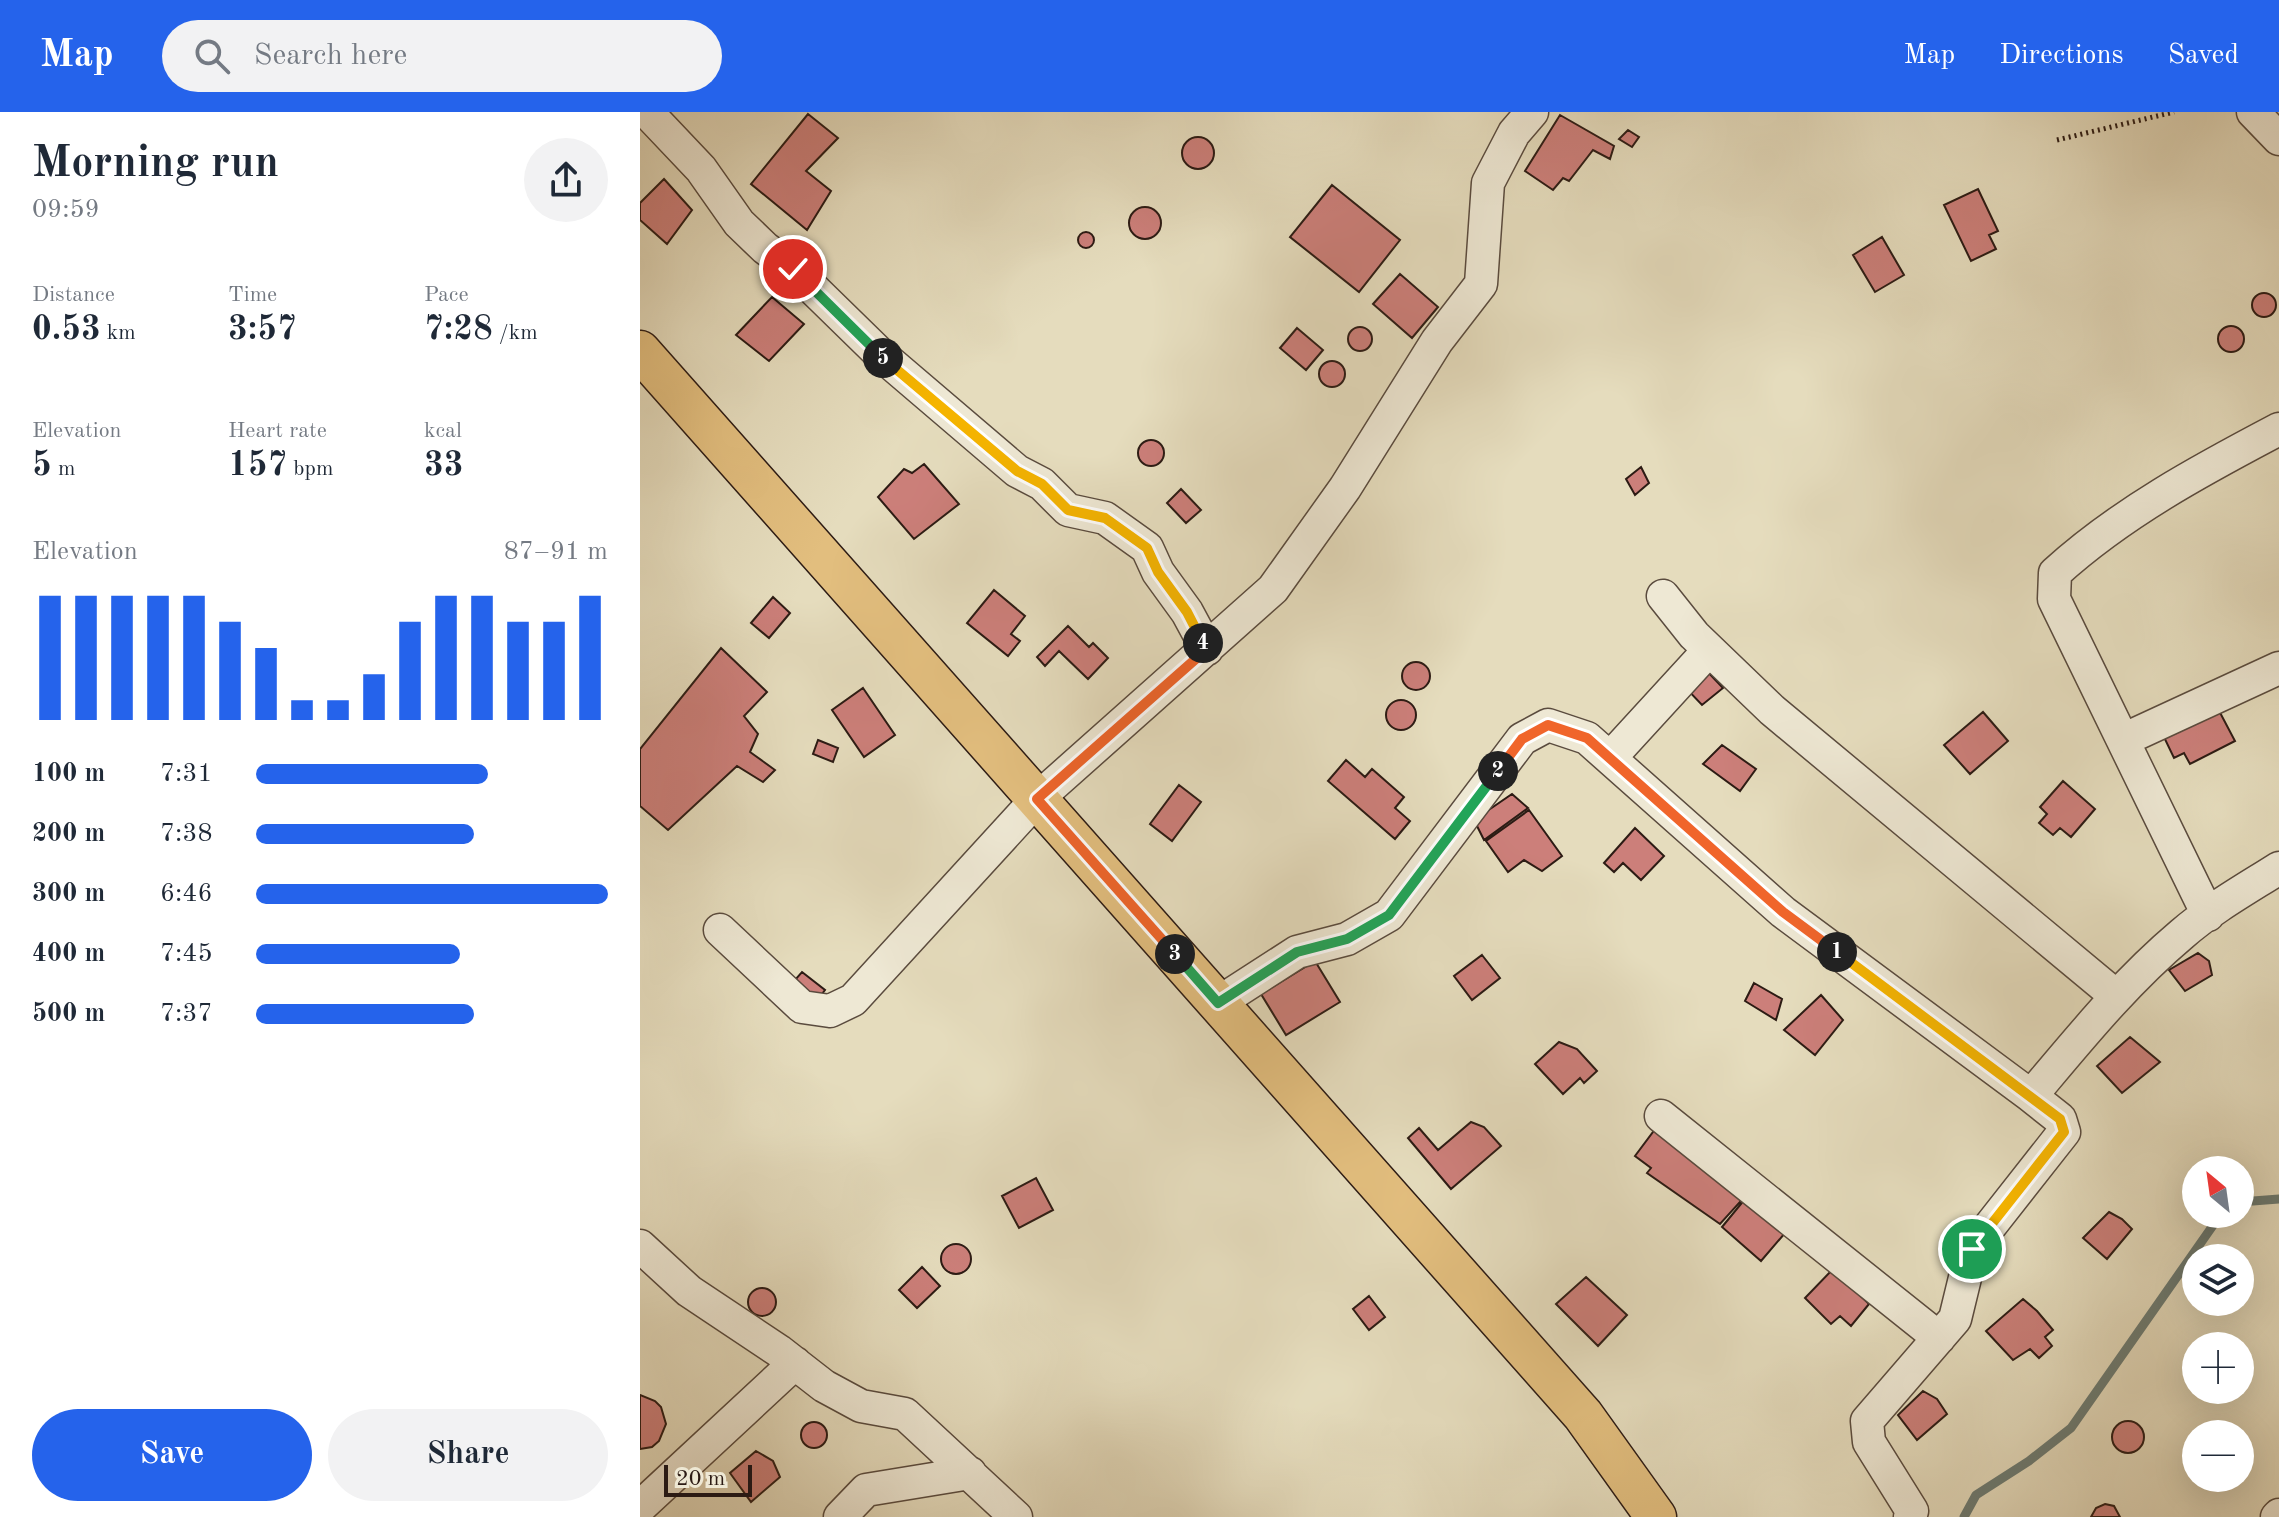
<!DOCTYPE html>
<html lang="en">
<head>
<meta charset="utf-8">
<style>
  :root { --surface:#fff; --page:#f2f2f3; --text:#1f2937; --muted:#747a83; --accent:#2563eb }
  body { margin:0; font-family:"Old Standard TT",serif; background:var(--page); color:var(--text); height:100vh; display:flex; flex-direction:column; font-size:30px; white-space:nowrap }
  * { box-sizing:border-box; margin:0 }
  p { font-size:26px; color:var(--muted) }
  .icon { flex:none; width:44px; height:44px; fill:none; stroke:currentColor; stroke-width:2; stroke-linecap:round; stroke-linejoin:round }
  .map { position:relative; flex:1; overflow:hidden }
  .side { display:flex; flex-direction:column; background:var(--surface); width:640px }
  .side>* { flex:none }
  .needle { width:52px; rotate:331deg }
  .tools { position:absolute; left:1542px; top:1044px; display:grid; gap:16px }
  .tools a { display:grid; place-items:center; width:72px; height:72px; border-radius:50%; background:var(--surface); box-shadow:0 8px 32px #0002; font-size:40px }
  .scale { position:absolute; left:24px; bottom:20px; width:88px; box-sizing:border-box; padding-left:8px; border:4px solid #2c1b14; border-top:0; font-size:22px; line-height:28px; white-space:nowrap; color:#2c1b14; -webkit-text-stroke:6px #eee8d4; paint-order:stroke }
  .pin { position:absolute; display:grid; place-items:center; width:68px; height:68px; color:#fff; margin:-34px; border:4px solid #fff; border-radius:50%; box-shadow:0 2px 8px #0007 }
  .km { position:absolute; width:40px; height:40px; margin:-20px; border-radius:50%; background:#222; color:#fff; font-size:22px; line-height:40px; text-align:center }
  .round { display:grid; place-items:center; flex:none; width:84px; height:84px; border-radius:42px; background:var(--page) }
  .overview { display:flex; align-items:center; justify-content:space-between; height:136px; padding:0 32px }
  h1 { font-size:44px; font-weight:700; line-height:60px }
  .figures { display:grid; grid-template-columns:repeat(3,1fr); gap:12px; height:136px; padding:8px 32px }
  .figures div { display:grid; align-content:center }
  .figures b { font-size:34px; font-weight:700 }
  .figures small { font-size:22px; font-weight:400 }
  .figures p { font-size:22px }
  .chart { height:224px; padding:16px 32px }
  .chart p { display:flex; justify-content:space-between }
  .chart svg { width:100%; height:144px; margin-top:8px; stroke:var(--accent); stroke-width:6 }
  .primary-button { display:flex; gap:16px; margin-top:auto; padding:16px 32px }
  .primary-button a { flex:1; height:92px; border-radius:48px; background:var(--accent); color:#fff; font-size:32px; font-weight:700; line-height:92px; text-align:center }
  .primary-button a+a { background:var(--page); color:var(--text) }
  ul { padding:0 32px; list-style:none; font-size:26px }
  li { display:grid; grid-template-columns:128px 96px 1fr; align-items:center; height:60px }
  li i { height:20px; border-radius:10px; background:var(--accent) }
  header { display:flex; align-items:center; gap:48px; box-sizing:border-box; height:112px; padding:0 40px; background:var(--accent); color:#fff }
  header strong { font-size:38px }
  nav { display:flex; gap:44px; margin-inline-start:auto; font-size:28px }
  .search { width:560px; height:72px; background:var(--page); display:flex; align-items:center; gap:20px; box-sizing:border-box; padding:0 28px; border-radius:44px; color:var(--muted); font-size:30px }
  main { display:flex; flex:1; min-height:0 }
  .map>svg:first-child { display:block }
</style>
</head>
<body>
<header>
<strong>Map</strong>
<div class="search"><svg class="icon" aria-label="search" viewBox="0 0 24 24"><circle cx="10" cy="10" r="6"/><path d="M15 15l6 6"/></svg>Search here</div>
<nav><a>Map</a><a>Directions</a><a>Saved</a></nav>
</header>
<main>
<section class="side">
<div class="overview"><div><h1>Morning run</h1><p>09:59</p></div><a class="round"><svg class="icon" aria-label="share" viewBox="0 0 24 24"><path d="M12 15V3M7 8l5-5 5 5M5 13v7h14v-7"/></svg></a></div>
<div class="figures">
<div><p>Distance</p><b>0.53<small> km</small></b></div>
<div><p>Time</p><b>3:57</b></div>
<div><p>Pace</p><b>7:28<small> /km</small></b></div>
</div>
<div class="figures">
<div><p>Elevation</p><b>5<small> m</small></b></div>
<div><p>Heart rate</p><b>157<small> bpm</small></b></div>
<div><p>kcal</p><b>33</b></div>
</div>
<div class="chart"><p><span>Elevation</span>87–91 m</p>
<svg viewBox="0 0 160 44" preserveAspectRatio="none"><path d="M5 44V6M15 44V6M25 44V6M35 44V6M45 44V6M55 44V14M65 44V22M75 44V38M85 44V38M95 44V30M105 44V14M115 44V6M125 44V6M135 44V14M145 44V14M155 44V6"/></svg>
</div>
<ul>
<li><b>100 m</b>7:31<i style="width:66%"></i></li>
<li><b>200 m</b>7:38<i style="width:62%"></i></li>
<li><b>300 m</b>6:46<i style="width:100%"></i></li>
<li><b>400 m</b>7:45<i style="width:58%"></i></li>
<li><b>500 m</b>7:37<i style="width:62%"></i></li>
</ul>
<div class="primary-button"><a>Save</a><a>Share</a></div>
</section>
<div class="map">
<svg width="1639" height="1405" viewBox="0 0 1639 1405">
  <rect width="100%" height="100%" fill="#e5dcbd"/>
  <filter id="stains"><feTurbulence type="fractalNoise" baseFrequency=".0025" numOctaves="4"/><feColorMatrix values="0 0 0 0 .2 0 0 0 0 .09 0 0 0 0 .02 0 0 0 .5 -.17"/></filter>
  <radialGradient id="worn" r=".72"><stop offset=".6" stop-color="#630" stop-opacity="0"/><stop offset="1" stop-color="#630" stop-opacity=".3"/></radialGradient>
  <g fill="none" stroke-linecap="round" stroke-linejoin="round">
    <path stroke="#6c7b73" stroke-width="9" d="M1600,1090l39,-3
      M1324,1405l12,-22 53,-34 42,-33 150,-214"/>
  </g>
  <path fill="#cc7f7a" stroke="#2c1b14" stroke-width="2" d="M168,2l30,24 -32,33 25,20 -24,39 -56,-46z
    M920,3l54,31 -4,13 -17,-9 -24,31 -6,-3 -10,12 -28,-19z
    M988,18l11,7 -7,10 -13,-8z
    M542 41a16 16 0 1 1 32 0a16 16 0 1 1-32 0Z
    M24,67l28,31 -25,34 -27,-24v-17z
    M692,73l68,55 -41,52 -69,-55z
    M1338,77l20,42 -9,4 7,14 -25,12 -27,-56z
    M489 111a16 16 0 1 1 32 0a16 16 0 1 1-32 0Z
    M438 128a8 8 0 1 1 16 0a8 8 0 1 1-16 0Z
    M1242,125l22,38 -29,17 -22,-37z
    M760,162l38,33 -26,31 -39,-34z
    M1612 193a12 12 0 1 1 24 0a12 12 0 1 1-24 0Z
    M132,185l32,27 -35,37 -33,-26z
    M1578 227a13 13 0 1 1 26 0a13 13 0 1 1-26 0Z
    M708 227a12 12 0 1 1 24 0a12 12 0 1 1-24 0Z
    M657,216l26,22 -17,20 -26,-22z
    M679 262a13 13 0 1 1 26 0a13 13 0 1 1-26 0Z
    M498 341a13 13 0 1 1 26 0a13 13 0 1 1-26 0Z
    M284,352l35,40 -45,35 -36,-42 26,-28 8,4z
    M1001,355l8,16 -14,12 -9,-16z
    M541,377l20,21 -15,13 -19,-20z
    M354,478l31,26 -14,18 9,7 -12,15 -41,-33z
    M133,485l17,16 -21,25 -18,-15z
    M428,514l21,21 4,-4 15,15 -20,21 -29,-28 -14,15 -8,-9z
    M81,536l46,44 -23,24 14,18 -8,18 25,18 -12,12 -26,-16 -69,64 -28,-24v-57z
    M762 564a14 14 0 1 1 28 0a14 14 0 1 1-28 0Z
    M1065,557l18,19 -21,17 -20,-21z
    M223,576l32,47 -31,22 -32,-47z
    M746 603a15 15 0 1 1 30 0a15 15 0 1 1-30 0Z
    M1576,593l19,36 -45,23 -6,-11 -10,5 -12,-25z
    M1343,600l25,29 -38,33 -26,-29z
    M178,628l20,8 -5,14 -20,-8z
    M1082,633l34,24 -16,22 -37,-27z
    M706,648l19,17 7,-8 32,28 -9,11 15,13 -15,18 -67,-58z
    M1423,669l32,28 -24,28 -11,-9 -7,7 -14,-12 8,-9 -7,-7z
    M539,673l22,17 -29,39 -22,-17z
    M872,682l16,14 -44,32 -10,-20z
    M889,698l33,46 -20,15 -18,-11 -16,12 -22,-31z
    M995,716l29,28 -23,24 -18,-17 -9,9 -10,-9z
    M1558,841l11,8 3,14 -27,16 -16,-21z
    M842,843l18,23 -28,22 -18,-24z
    M675,849l25,41 -54,33 -25,-41z
    M162,860l23,18 -7,9 -24,-18z
    M1114,871l28,16 -6,21 -31,-19z
    M1181,883l22,25 -28,35 -31,-25z
    M1490,925l30,25 -38,31 -25,-27z
    M919,930l18,7 20,22 -13,12 -4,-5 -17,16 -28,-30z
    M831,1010l13,5 17,19 -50,43 -43,-51 11,-10 19,22z
    M1019,1012l91,67 -30,33 -73,-51 4,-5 -16,-12z
    M396,1066l17,32 -34,18 -17,-32z
    M1105,1087l40,34 -24,28 -39,-34z
    M1469,1100l13,7 10,10 -25,30 -24,-21z
    M301 1147a15 15 0 1 1 30 0a15 15 0 1 1-30 0Z
    M282,1155l18,19 -23,22 -18,-18z
    M1193,1157l36,35 -18,22 -11,-10 -9,8 -26,-26z
    M946,1165l41,38 -29,31 -42,-42z
    M108 1190a14 14 0 1 1 28 0a14 14 0 1 1-28 0Z
    M729,1184l16,21 -16,13 -16,-21z
    M1383,1187l14,12 16,19 -8,7 7,9 -13,12 -9,-9 -17,11 -27,-29z
    M1283,1279l14,8 10,15 -30,26 -19,-25z
    M0,1283l15,6 6,6 5,17 -7,17 -7,6 -12,2z
    M1472 1325a16 16 0 1 1 32 0a16 16 0 1 1-32 0Z
    M161 1323a13 13 0 1 1 26 0a13 13 0 1 1-26 0Z
    M116,1339l17,10 7,16 -29,25 -21,-29z
    M1465,1392l9,2 6,11h-29l5,-9z"/>
  <g fill="none" stroke-linecap="round" stroke-linejoin="round">
    <defs>
      <path id="minor" d="M7,0l54,57 38,54 26,25 28,21 87,85 137,117 25,13 26,26 37,8 42,30 11,24 29,40 20,37
        M1613,0l26,27
        M1023,484l31,39 78,75 344,286
        M1483,628l156,-72
        M970,646l99,-108
        M1568,803l-154,-316 1,-26c66,-60 146,-103 224,-144
        M80,818l82,77 28,4 23,-11 184,-201 236,-210 72,-101 92,-147 44,-57 7,-101 26,-50 18,-21
        M578,891l79,-51 50,-13 42,-24 133,-176 26,-14 39,13 196,174 248,184
        M1021,1004l278,222
        M0,1134l49,45 90,60 45,35 37,20 44,8 111,103
        M0,1395l155,-144
        M200,1405l26,-27 104,-17
        M1270,1405l2,-6 -43,-69 -2,-21 88,-102 17,-70 92,-117 -4,-13 -29,-23c48,-57 94,-114 151,-162 30,-26 64,-45 97,-66
        M1637,1405l2,-2"/>
      <path id="major" d="M0,239l943,1064 73,102"/>
    </defs>
    <use href="#minor" stroke="#5a4b3e" stroke-width="35"/>
    <use href="#major" stroke="#2c1b14" stroke-width="43"/>
    <path stroke="#2c1b14" stroke-width="5" stroke-dasharray="2 4" stroke-linecap="butt" d="M1417,28l117,-28"/>
    <use href="#minor" stroke="#eee8d4" stroke-width="32"/>
    <use href="#major" stroke="#e2be7e" stroke-width="40"/>
  </g>
  <g fill="none" stroke-linecap="round" stroke-linejoin="round">
    <defs>
      <path id="split-1" d="M1197,840l223,167 4,13 -92,117"/>
      <path id="split-2" d="M858,659l24,-32 26,-14 39,13 196,174 54,40"/>
      <path id="split-3" d="M535,842l43,49 79,-51 50,-13 42,-24 109,-144"/>
      <path id="split-4" d="M535,842l-138,-155 170,-150 -4,-6"/>
      <path id="split-5" d="M243,246l134,113 25,13 26,26 37,8 42,30 11,24 29,40 16,31"/>
      <path id="split-6" d="M153,157l90,89"/>
    </defs>
    <use href="#split-1" stroke="#fff" stroke-width="16"/>
    <use href="#split-2" stroke="#fff" stroke-width="16"/>
    <use href="#split-3" stroke="#fff" stroke-width="16"/>
    <use href="#split-4" stroke="#fff" stroke-width="16"/>
    <use href="#split-5" stroke="#fff" stroke-width="16"/>
    <use href="#split-6" stroke="#fff" stroke-width="16"/>
    <use href="#split-1" stroke="#f5b400" stroke-width="10"/>
    <use href="#split-2" stroke="#f0652b" stroke-width="10"/>
    <use href="#split-3" stroke="#22a559" stroke-width="10"/>
    <use href="#split-4" stroke="#f0652b" stroke-width="10"/>
    <use href="#split-5" stroke="#f5b400" stroke-width="10"/>
    <use href="#split-6" stroke="#22a559" stroke-width="10"/>
  </g>
  <rect width="100%" height="100%" filter="url(#stains)"/>
  <rect width="100%" height="100%" fill="url(#worn)"/>
</svg>
<div class="tools">
<a><svg class="needle" viewBox="-14 -14 28 28"><path d="M0-13l5 13h-10z" fill="#e53935"/><path d="M0 13l5-13h-10z" fill="#747a83"/></svg></a>
<a><svg class="icon" aria-label="layers" viewBox="0 0 24 24"><path d="M12 4l9 5-9 5-9-5zM3 14l9 5 9-5"/></svg></a>
<a>+</a>
<a>−</a>
</div>
<div class="scale">20 m</div>
<div class="pin" style="left:1332px;top:1137px;background:#1e9e55"><svg class="icon" aria-label="arrive" viewBox="0 0 24 24"><path d="M6 21V4h12l-3 4 3 4H6"/></svg></div>
<div class="pin" style="left:153px;top:157px;background:#d93025"><svg class="icon" aria-label="check" viewBox="0 0 24 24"><path d="M5 12l5 5 9-10"/></svg></div>
<b class="km" style="left:1197px;top:840px">1</b>
<b class="km" style="left:858px;top:659px">2</b>
<b class="km" style="left:535px;top:842px">3</b>
<b class="km" style="left:563px;top:531px">4</b>
<b class="km" style="left:243px;top:246px">5</b>
</div>
</main>
</body>
</html>
